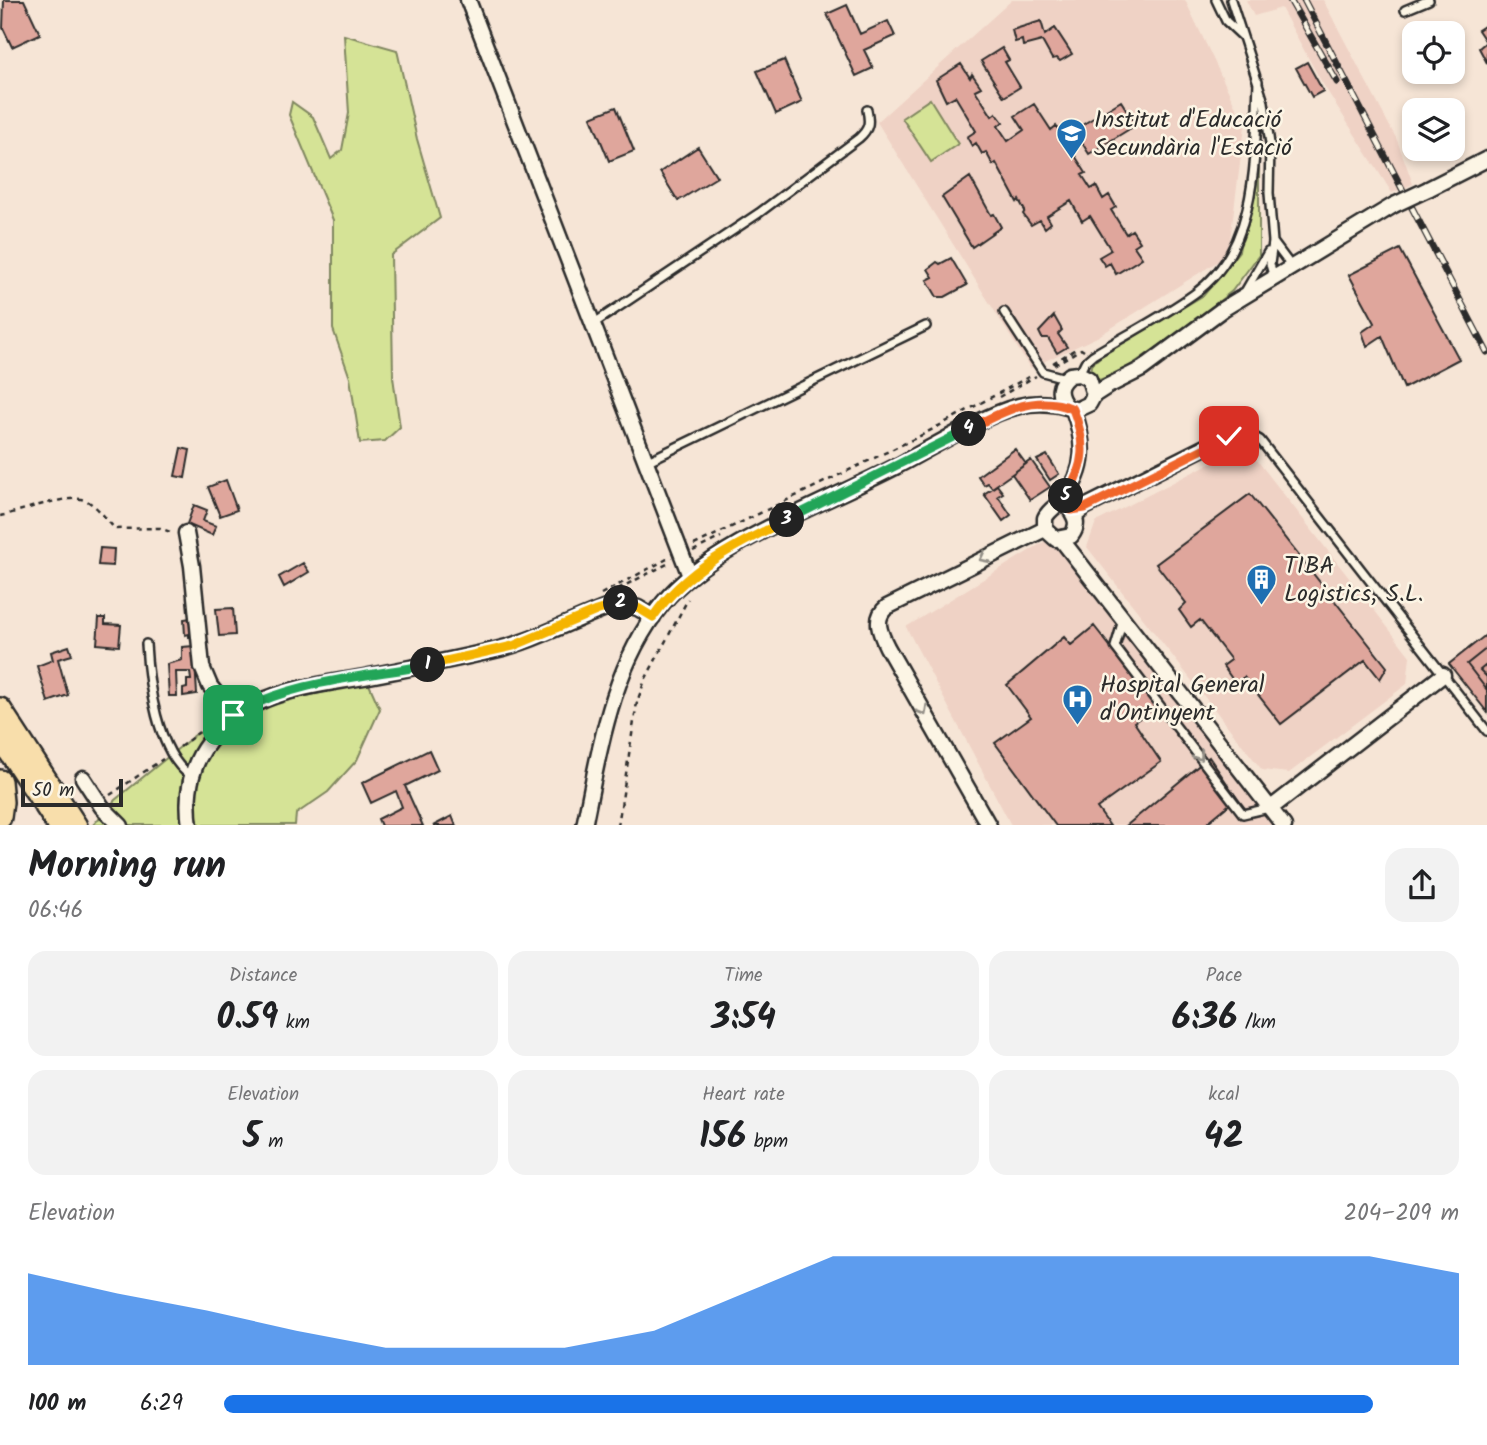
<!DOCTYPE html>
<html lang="en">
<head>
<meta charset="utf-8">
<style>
  :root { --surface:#fff; --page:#f2f2f2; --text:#202124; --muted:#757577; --accent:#1a73e8 }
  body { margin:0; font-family:Kalam,sans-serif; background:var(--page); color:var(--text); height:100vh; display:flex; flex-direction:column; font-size:26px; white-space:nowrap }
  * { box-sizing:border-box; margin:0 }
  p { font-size:23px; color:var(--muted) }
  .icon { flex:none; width:38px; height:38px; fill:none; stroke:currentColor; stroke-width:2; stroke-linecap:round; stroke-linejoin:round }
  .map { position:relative; height:825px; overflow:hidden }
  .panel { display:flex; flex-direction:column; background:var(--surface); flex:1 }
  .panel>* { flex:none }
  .controls { position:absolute; left:1402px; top:21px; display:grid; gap:14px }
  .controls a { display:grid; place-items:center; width:63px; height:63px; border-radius:14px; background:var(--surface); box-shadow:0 4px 10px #0003; font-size:35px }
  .scale { position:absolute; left:21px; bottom:18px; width:102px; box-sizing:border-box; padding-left:7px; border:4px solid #2b2b2b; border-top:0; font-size:19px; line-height:24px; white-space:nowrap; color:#2b2b2b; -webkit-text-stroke:5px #fcf5e5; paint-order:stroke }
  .pin { position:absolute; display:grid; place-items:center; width:60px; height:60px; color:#fff; margin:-30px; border-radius:14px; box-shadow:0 4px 10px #0006 }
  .km { position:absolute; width:35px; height:35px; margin:-18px; border-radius:50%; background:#222; color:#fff; font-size:19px; line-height:35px; text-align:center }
  .round { display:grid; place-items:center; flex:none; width:74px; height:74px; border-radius:21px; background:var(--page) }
  .head { display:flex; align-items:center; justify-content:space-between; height:119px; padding:0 28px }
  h1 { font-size:38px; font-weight:700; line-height:52px }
  .stats { display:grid; grid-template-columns:repeat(3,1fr); gap:10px; height:119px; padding:7px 28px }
  .stats div { display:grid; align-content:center; border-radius:18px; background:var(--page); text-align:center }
  .stats b { font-size:35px; font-weight:700 }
  .stats small { font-size:19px; font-weight:400 }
  .stats p { font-size:19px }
  .chart { height:196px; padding:14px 28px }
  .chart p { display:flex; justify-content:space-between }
  .chart svg { width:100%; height:126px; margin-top:7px; fill:var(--accent); opacity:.7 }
  ul { padding:0 28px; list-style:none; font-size:23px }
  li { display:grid; grid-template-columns:112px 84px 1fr; align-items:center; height:52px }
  li i { height:18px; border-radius:9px; background:var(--accent) }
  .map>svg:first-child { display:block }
</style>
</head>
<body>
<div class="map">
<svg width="1487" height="826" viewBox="0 0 1487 826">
  <rect width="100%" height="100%" fill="#f6e5d6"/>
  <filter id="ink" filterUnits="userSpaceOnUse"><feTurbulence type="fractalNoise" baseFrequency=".0143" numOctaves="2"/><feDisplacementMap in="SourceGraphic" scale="14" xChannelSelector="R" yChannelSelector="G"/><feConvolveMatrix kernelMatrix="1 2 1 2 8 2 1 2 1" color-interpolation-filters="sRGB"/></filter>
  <g filter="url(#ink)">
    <path fill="#efd2c5" d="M1012,0h173l60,126 -17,129 -131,82 -67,31 -153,-246z
      M1246,0h77l74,140 16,44 -21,9 -71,-112 -40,-73 -27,8z
      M1230,453l27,7 153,196 -3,28 -118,89 -27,-3 -175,-223 9,-25z
      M1050,538l222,287h-261l-105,-198z"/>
    <path fill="#d5e396" stroke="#808760" stroke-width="2" d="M344,35l53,15 20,89 23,79 -49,37 2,122 7,50 -15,14 -25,2 -10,-65 -17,-49v-109l-44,-105 3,-13 21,15 18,42 11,-9 7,-37z
      M930,99l28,45 -27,18 -29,-44z
      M1259,121v134l-27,36 -44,35 -67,46 -22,8 -9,-4 1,-11 10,-9 103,-61 35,-44 16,-77z
      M368,682l12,27 -23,51 -29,32 -32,22 -1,11h-202l22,-25 81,-66 76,-30z"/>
    <path fill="#dfa69c" stroke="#2b2b2b" stroke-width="2" d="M4,0h20l16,34 -28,13 -9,-19z
      M847,5l13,29 28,-13 7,15 -31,14 9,18 -17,8 -29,-62z
      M1041,21l4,14 10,-7 17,26 -12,7 -3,-3 -5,1 -10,-18 -19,5 -1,-6 -7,2 -3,-12z
      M1486,25l1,2v36l-8,-15 7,-6 -8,-12z
      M1002,48l7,12 -4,2 15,25 -16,10 -23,-36z
      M784,60l18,42 -26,12 -19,-43z
      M1307,62l16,29 -11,6 -16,-29z
      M961,64l9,14 2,-4 9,13 -6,3 17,26 4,-3 7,9 -5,4 10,15 16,-11 -9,-14 19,-12 17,26 5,-4 30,47 -4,2 9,14 5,-3 7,13 6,-4 7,12 -5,3 15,24 6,-4 8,12 -6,4 8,12 -26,16 -6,-11 -5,3 -6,-9 12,-7 -21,-34 -8,5 -11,-20 -24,15 4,7 -6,5 -5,-8 -9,5 -8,-11 2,-3 -6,-11 -2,2 -21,-39 -3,2 -7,-13 -4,2 -6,-11 -4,3 -5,-9 9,-6 -21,-35 -9,5 -10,-21z
      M1121,101l15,24 -47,29 -15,-24z
      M616,107l18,44 -25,10 -18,-44z
      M698,147l19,30 -39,24 -18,-29z
      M970,177l21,38 3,-1 7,13 -29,20 -30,-50z
      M1400,249l59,110 -55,29 -22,-52 -15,10 -5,-14 13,-9 -26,-48z
      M951,258l16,27 -22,12h-8l-10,-17 6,-3 -5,-8 9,-7 3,2z
      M1054,316l8,14 -4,4 9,13 -10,6 -9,-15h-6l-3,-6z
      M181,448l9,2 -5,28 -10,-2z
      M1015,449l11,15 -34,24 -4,-5 -4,2 -6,-9z
      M1047,455l12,19 -9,6 -13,-20z
      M1031,460l19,27 -20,13 -18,-26z
      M226,480l11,30 -17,6 -12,-29z
      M997,485l6,8 -5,3 13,19 -8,6 -19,-27z
      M1250,494l137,173 -7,12 -15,-19 -84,64 -37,-47 -9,6 -12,-17 8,-6 -31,-40 -9,7 -12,-17 7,-7 -30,-39z
      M194,505l13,5 -4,11 13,5 -4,9 -25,-11z
      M100,548l14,1 -1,17 -15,-1z
      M303,563l6,9 -25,15 -5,-10z
      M233,608l2,27 -16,1 -3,-27z
      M99,618h6v6l16,1 -2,21 -22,-2z
      M191,618l2,19h-4v-3l-4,1 -1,-16z
      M1094,626l63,80 -23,16 27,40 -64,46 13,18h-54l-61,-83 36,-26 -24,-32 57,-48 7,8z
      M1487,634v78l-38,-48z
      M69,646l3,9 -14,4 10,36 -20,7 -11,-36 16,-6 -2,-8z
      M194,646l3,48 -14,2v-7l4,-1v-8h4l-1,-8h-14l1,24h-8l-2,-32 15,-4v-13z
      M1487,648v21l-2,-3 -5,4 7,7v13l-20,-26z
      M429,750l9,20 -33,16 18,40h-42l-3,-7 24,-12 -6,-16 -25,12 -9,-20z
      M1209,757l28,41 -29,24 2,4h-84z
      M452,816l4,10h-23z"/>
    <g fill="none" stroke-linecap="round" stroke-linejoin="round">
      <defs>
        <path id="lane" d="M1216,0l10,21 16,15
          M1231,0l33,102 6,42 -1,49 4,49 -3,22 3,11h2
          M1405,10l24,-10
          M1273,242l18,24
          M1246,290l22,-38
          M1004,312l39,60 22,6
          M593,324l166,-111 100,-75c10,-9 11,-15 8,-28
          M1079,374l6,-12 8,-7c33,-20 69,-38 101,-61 66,-46 61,-142 64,-213
          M1246,432l14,8 227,291
          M644,463l282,-137
          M1123,620l-8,27 128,167 26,-6
          M146,644c2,37 11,110 45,132"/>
        <path id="street" d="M468,0l222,576
          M1428,189l59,-30
          M1066,406c-9,-12 -9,-22 4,-31l9,-1 10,5 5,16
          M1064,498c6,15 19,22 7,38l-15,3 -11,-10v-11c4,-9 13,-12 19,-20 23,-29 21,-56 9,-89
          M1075,516l10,-9 136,-68 24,-7
          M186,533l6,33 10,101 8,19 23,29
          M1061,539l223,287
          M83,778l19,29 19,19
          M1271,808l172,-133
          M190,826c-4,-28 -1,-54 14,-77 39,-59 102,-61 165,-73 42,-8 84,-16 126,-26 43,-10 82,-33 125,-47l18,5 15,9
          M584,826c16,-78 28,-160 79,-223 46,-58 165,-101 232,-136 35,-18 88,-52 124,-61 20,-5 38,-3 57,4l13,-6 5,-9 14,-9 34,-17 81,-60 171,-104
          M989,826l-102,-179c-7,-14 -14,-29 0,-40l158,-78"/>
        <path id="primary" d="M0,709l76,117
          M0,737l59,89
          M0,781l2,21 -2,15"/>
      </defs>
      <use href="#lane" stroke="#2b2b2b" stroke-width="12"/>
      <use href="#street" stroke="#2b2b2b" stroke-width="19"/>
      <use href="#primary" stroke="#2b2b2b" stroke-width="26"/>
      <path stroke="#2b2b2b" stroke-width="2.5" stroke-dasharray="5 5" stroke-linecap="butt" d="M1053,363l24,-15
        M1054,365l27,-16 3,2
        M999,397l37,-21
        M0,516c19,-4 71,-24 87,-15 11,6 20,19 28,28l45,-1 13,5
        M694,545l228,-110 110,-60
        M693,551l28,-14
        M618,589l53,-27
        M601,594l68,-36
        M180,747l19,-15
        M110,795l53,-36
        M618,826l19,-124 8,-22 43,-81"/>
      <use href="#lane" stroke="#fcf5e5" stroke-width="7"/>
      <use href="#street" stroke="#fcf5e5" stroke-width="14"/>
      <use href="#primary" stroke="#f8deab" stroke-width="21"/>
      <defs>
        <path id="rail" d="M1290,0l47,82
          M1304,0l183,352"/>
      </defs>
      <use href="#rail" stroke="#2b2b2b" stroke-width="7"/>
      <use href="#rail" stroke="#fcf5e5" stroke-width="4.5" stroke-dasharray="13" stroke-linecap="butt"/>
      <defs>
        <path id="street-bridge" d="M1394,205l34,-16"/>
      </defs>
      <use href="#street-bridge" stroke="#2b2b2b" stroke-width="19" stroke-linecap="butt"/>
      <use href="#street-bridge" stroke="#fcf5e5" stroke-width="14"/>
    </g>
    <defs><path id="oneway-chevron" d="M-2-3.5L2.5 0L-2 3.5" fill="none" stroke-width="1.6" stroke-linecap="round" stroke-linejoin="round" transform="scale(1.75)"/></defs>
    <g stroke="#949088">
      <use href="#oneway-chevron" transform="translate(984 558) rotate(153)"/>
      <use href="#oneway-chevron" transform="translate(923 711) rotate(61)"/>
      <use href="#oneway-chevron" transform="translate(1199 756) rotate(53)"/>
    </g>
  </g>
  <g fill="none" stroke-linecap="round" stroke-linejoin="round" filter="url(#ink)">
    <defs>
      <path id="split-1" d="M233,715c57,-34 131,-38 195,-50"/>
      <path id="split-2" d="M428,665l85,-19 83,-35 25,-8"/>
      <path id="split-3" d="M621,603l17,5 15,9c32,-47 84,-73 134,-97"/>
      <path id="split-4" d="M787,520l182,-91"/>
      <path id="split-5" d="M969,429c32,-17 67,-36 104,-20 13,34 13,55 -7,87"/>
      <path id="split-6" d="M1066,496l-2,2 7,12 14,-2 144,-72"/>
    </defs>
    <use href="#split-1" stroke="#fff" stroke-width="14"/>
    <use href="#split-2" stroke="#fff" stroke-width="14"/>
    <use href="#split-3" stroke="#fff" stroke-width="14"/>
    <use href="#split-4" stroke="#fff" stroke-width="14"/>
    <use href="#split-5" stroke="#fff" stroke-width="14"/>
    <use href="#split-6" stroke="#fff" stroke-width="14"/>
    <use href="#split-1" stroke="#22a559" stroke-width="9"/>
    <use href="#split-2" stroke="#f5b400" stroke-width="9"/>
    <use href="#split-3" stroke="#f5b400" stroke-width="9"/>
    <use href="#split-4" stroke="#22a559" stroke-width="9"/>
    <use href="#split-5" stroke="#f0652b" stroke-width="9"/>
    <use href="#split-6" stroke="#f0652b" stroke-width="9"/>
  </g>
  <defs>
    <symbol id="school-pin" viewBox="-11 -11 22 30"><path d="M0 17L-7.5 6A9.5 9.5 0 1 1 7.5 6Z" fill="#1f6fb2" stroke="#fcf5e5"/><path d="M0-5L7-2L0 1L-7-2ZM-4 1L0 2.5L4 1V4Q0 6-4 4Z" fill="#fff"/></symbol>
    <symbol id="building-pin" viewBox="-11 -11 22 30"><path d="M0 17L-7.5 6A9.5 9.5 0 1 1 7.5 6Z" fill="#1f6fb2" stroke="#fcf5e5"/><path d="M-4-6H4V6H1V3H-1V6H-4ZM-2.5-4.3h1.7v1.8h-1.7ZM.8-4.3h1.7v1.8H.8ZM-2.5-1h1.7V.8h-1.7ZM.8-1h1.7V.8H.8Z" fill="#fff"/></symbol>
    <symbol id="hospital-pin" viewBox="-11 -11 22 30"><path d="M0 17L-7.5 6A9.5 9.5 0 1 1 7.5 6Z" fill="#1f6fb2" stroke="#fcf5e5"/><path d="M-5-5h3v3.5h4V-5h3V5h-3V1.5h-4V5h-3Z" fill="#fff"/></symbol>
  </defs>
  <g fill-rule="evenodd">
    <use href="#school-pin" x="1054" y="116" width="35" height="47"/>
    <use href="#building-pin" x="1244" y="562" width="35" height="47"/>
    <use href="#hospital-pin" x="1060" y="682" width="35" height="47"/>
  </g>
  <g text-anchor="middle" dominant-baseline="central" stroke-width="5" stroke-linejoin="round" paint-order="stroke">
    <g font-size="24" fill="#2b2b2b" stroke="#fcf5e5" text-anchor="start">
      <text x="1094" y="120">Institut d'Educació<tspan x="1094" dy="28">Secundària l'Estació</tspan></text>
      <text x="1284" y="566">TIBA<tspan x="1284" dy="28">Logistics, S.L.</tspan></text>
      <text x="1100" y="685">Hospital General<tspan x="1100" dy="28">d'Ontinyent</tspan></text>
    </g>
  </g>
</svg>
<div class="controls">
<a><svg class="icon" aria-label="locate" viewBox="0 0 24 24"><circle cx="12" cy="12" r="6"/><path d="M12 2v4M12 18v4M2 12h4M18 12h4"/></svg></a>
<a><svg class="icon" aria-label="layers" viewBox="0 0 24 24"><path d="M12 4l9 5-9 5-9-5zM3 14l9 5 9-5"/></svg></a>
</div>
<div class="scale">50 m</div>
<div class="pin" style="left:233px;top:715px;background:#1e9e55"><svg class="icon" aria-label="arrive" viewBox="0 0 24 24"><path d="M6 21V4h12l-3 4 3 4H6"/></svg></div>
<div class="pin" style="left:1229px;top:436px;background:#d93025"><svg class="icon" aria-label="check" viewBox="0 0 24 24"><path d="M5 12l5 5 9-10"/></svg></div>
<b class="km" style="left:428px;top:665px">1</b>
<b class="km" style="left:621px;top:603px">2</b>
<b class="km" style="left:787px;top:520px">3</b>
<b class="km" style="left:969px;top:429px">4</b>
<b class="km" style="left:1066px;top:496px">5</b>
</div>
<section class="panel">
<div class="head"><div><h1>Morning run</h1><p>06:46</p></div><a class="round"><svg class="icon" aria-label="share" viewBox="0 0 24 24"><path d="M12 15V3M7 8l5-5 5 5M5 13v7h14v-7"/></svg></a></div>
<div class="stats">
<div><p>Distance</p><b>0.59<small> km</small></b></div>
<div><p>Time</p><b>3:54</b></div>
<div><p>Pace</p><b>6:36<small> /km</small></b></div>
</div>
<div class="stats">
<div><p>Elevation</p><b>5<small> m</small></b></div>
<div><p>Heart rate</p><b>156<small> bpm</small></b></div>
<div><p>kcal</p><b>42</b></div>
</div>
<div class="chart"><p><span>Elevation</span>204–209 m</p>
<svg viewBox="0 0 160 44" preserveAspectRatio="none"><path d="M0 44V12L10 19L20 25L30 32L40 38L50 38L60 38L70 32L80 19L90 6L100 6L110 6L120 6L130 6L140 6L150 6L160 12V44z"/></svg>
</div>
<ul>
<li><b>100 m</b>6:29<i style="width:93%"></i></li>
</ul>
</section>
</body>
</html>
